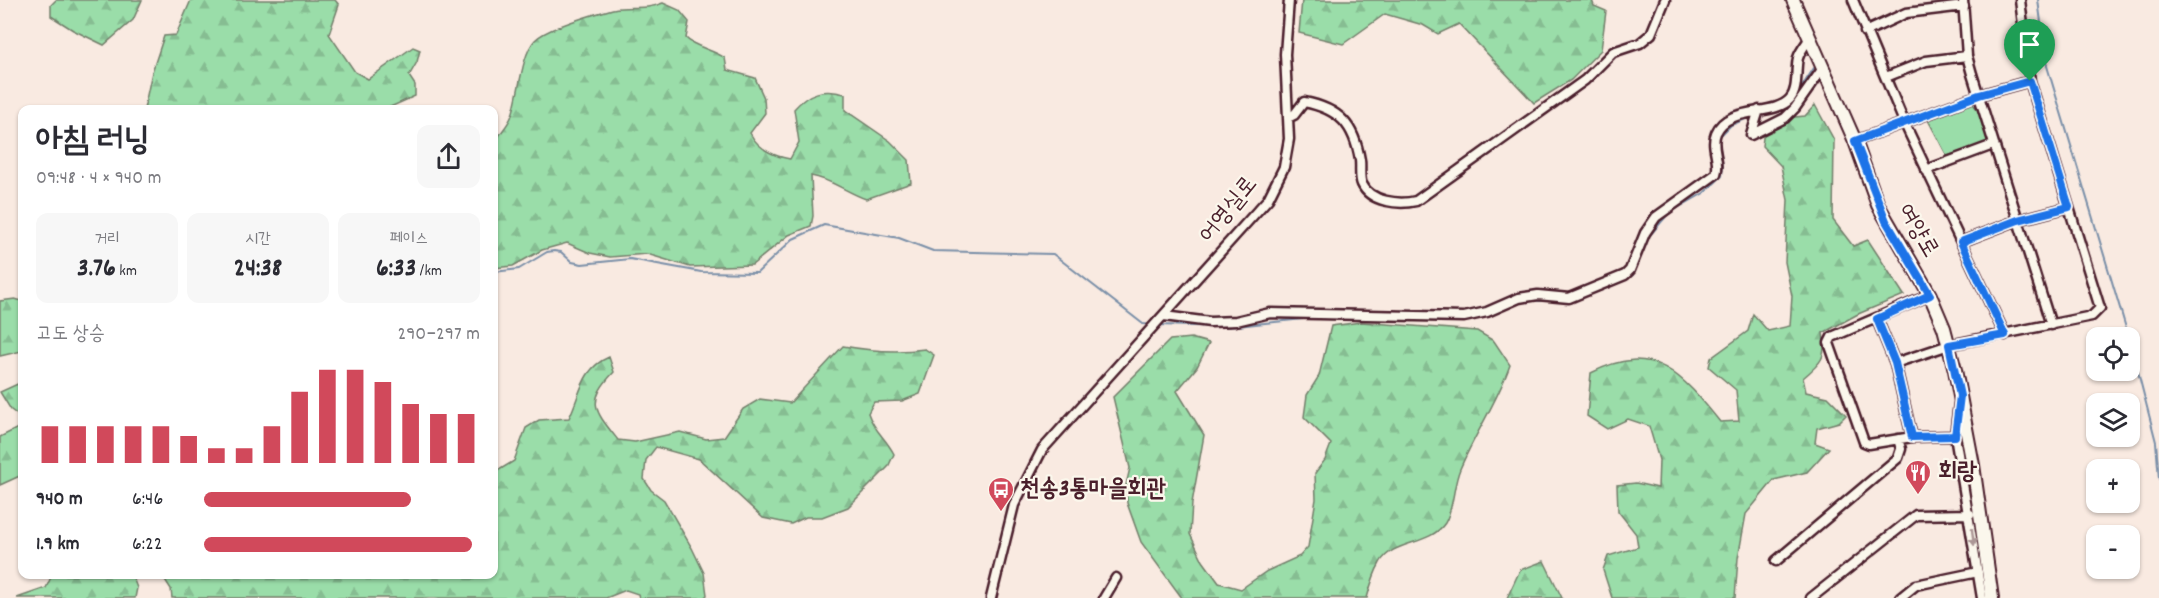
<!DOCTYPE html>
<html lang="ko">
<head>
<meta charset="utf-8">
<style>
  :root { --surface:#fff; --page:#f7f7f7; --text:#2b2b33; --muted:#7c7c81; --accent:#d1495b }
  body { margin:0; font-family:Dekko,"Poor Story",sans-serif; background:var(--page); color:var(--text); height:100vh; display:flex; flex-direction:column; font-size:22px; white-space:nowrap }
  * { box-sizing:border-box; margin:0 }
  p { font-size:20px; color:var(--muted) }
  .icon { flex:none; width:33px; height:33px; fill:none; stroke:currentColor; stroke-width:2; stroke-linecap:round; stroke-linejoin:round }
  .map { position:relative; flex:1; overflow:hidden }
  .panel { position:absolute; left:18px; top:105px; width:480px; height:474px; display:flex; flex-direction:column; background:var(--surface); border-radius:12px; box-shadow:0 2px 4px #0004 }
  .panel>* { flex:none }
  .buttons { position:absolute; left:2086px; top:327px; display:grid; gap:12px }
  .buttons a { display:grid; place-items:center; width:54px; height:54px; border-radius:12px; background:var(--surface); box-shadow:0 2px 4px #0004; font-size:30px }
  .pin { position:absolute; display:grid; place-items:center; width:51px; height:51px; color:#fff; margin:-62px -26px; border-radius:50% 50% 50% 0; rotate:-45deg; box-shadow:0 0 6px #0007 }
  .pin .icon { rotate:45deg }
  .round { display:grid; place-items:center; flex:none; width:63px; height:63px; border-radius:12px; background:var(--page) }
  .head { display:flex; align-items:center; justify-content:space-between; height:102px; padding:0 18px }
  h1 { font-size:33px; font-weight:800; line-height:45px }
  .metrics { display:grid; grid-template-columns:repeat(3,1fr); gap:9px; height:102px; padding:6px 18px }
  .metrics div { display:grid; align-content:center; border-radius:12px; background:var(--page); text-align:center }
  .metrics b { font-size:26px; font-weight:800 }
  .metrics small { font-size:16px; font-weight:400 }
  .metrics p { font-size:16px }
  .chart { height:168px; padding:12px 18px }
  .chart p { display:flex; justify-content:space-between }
  .chart svg { width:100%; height:108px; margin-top:6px; stroke:var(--accent); stroke-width:6 }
  ul { padding:0 18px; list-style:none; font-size:20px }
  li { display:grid; grid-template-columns:96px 72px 1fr; align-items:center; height:45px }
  li i { height:15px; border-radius:8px; background:var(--accent) }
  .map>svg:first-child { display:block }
</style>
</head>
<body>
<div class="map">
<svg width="2159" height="598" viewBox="0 0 2159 598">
  <defs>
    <pattern id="forest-firs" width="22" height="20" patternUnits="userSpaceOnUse" patternTransform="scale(1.5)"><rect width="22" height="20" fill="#9adda9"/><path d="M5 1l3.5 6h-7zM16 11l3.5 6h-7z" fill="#86bd92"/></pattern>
  </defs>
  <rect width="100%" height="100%" fill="#f9eae1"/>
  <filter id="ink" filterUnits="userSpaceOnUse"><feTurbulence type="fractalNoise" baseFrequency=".0167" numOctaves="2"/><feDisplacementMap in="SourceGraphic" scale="12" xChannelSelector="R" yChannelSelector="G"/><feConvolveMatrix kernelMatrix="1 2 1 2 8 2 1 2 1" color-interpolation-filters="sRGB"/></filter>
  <g filter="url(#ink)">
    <path fill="url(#forest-firs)" stroke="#727e6a" stroke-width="1.5" d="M56,0h86l-9,20 -29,25 -31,-15 -22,-14v-11z
      M191,0h144l4,5 -10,29 26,38 13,7 45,-32 7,3 -3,12 -8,14 6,9v11l-29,13h-242l8,-37 12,-36 12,-1z
      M1302,0h290l2,6 12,5 -5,39 -30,30 -37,23 -75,-79 -21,10 -15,-9 -38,-11 -42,30 -44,-11z
      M663,3l16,7 10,12 -3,16c6,8 28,12 39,20l2,12 28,8 9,20 1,15 -15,20c8,16 23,23 40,26l9,-17 -5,-33c15,-17 30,-21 51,-15v16l45,31 19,19 2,23 -45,16c-20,-7 -35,-20 -55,-23l2,40 -2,10 -22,9 -37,30 -62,2 -43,-13 -37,3 -20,-4 -23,-10 -25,7 -29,16 -19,2v-121c3,-13 14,-20 18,-32 7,-19 9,-60 23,-75 13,-13 60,-26 78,-31 18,-4 31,2 50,-6z
      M1815,105l19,35 -1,80 20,26 15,-6 36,55 -46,19 -35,19c4,25 -2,30 -20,45l3,14 22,5 18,18 -7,7 -22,6 -2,15 14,5 -22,24 -33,8 -28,34 -8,44 -3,40h-123l-9,-28 5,-14 30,-9 -2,-13 -18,-23 -1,-26 19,-2 22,5 1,-28 -10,-34 -21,-7 -21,10 -20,-13 4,-43c63,-33 91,2 129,49l19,-1 -3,-31 -27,-23 2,-9 37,-27 5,-17 15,17 22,-5 2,-30 -7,-34 3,-62 -7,-34 -19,-20 2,-16 21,-12 20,-2z
      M15,299l7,2v50l-22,5v-55z
      M1361,322l116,9 17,10 16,24c-13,38 -35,68 -50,104 -7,16 -6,39 -15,54 -15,23 -53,17 -65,40 -6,10 -10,24 -13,35h-185l-41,-56 -14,-39 -1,-18 4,-17 -17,-71 57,-57 21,-2 18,5 -12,24 -20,24 27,44 -12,68 -2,31 13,27 16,22 22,6 26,-18 33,-15 8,-9 8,-48 -1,-26 10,-13 6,-16 -27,-27 3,-22 12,-19 12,-50z
      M843,346c28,5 53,7 82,3l9,6 -14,39 -18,7 -28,1 -6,11c6,18 17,24 26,41l-6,13 -40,40 -26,10h-16l-15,7 -28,-6 -64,-59 -43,-12 -10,13 -2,19 7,11 13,10 28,48 12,25 3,22 -3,3h-65l-1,-4 -12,-4 -20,8h-434l-1,-9 -9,-14 332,-1v-101l20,-12 12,-33 13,-8 30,-2c12,-24 12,-49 40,-61l5,15c-28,30 -20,38 4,68l17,2 45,-10 26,7 18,-2 19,-28 17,-10 30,4z
      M22,382v36l-11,-8 -11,-18z
      M22,426v49l-22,10v-48z
      M1544,561l18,37h-55l13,-28z
      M52,575h80l5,13 -2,10h-118l29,-10z"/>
    <path fill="#9adda9" stroke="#727e6a" stroke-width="1.5" d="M1972,103l6,7 10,29 -3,5 -38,12 -19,-36z"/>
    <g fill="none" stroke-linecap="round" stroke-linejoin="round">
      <path stroke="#7a8fa8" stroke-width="2" d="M2038,0l9,66 82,272
        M1797,94l17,-26
        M1645,241l24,-28 35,-20 18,-17 1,-11 -5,-27 13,-13 22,-9
        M494,272l25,-3 28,-17 7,-1 7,1 11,10 10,2 48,-5 71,13 56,1 36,-34 31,-14 75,13 34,13 120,3 90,70 9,1
        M1525,301h36
        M1570,302l32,-12 31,-15 4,-12
        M1424,320l39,2 29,-8
        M1157,325l71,2 85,-9
        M2130,341l26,101 3,37"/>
      <defs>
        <path id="street" d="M1853,0l51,122 101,213
          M1963,0l4,56 5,18 79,251
          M1865,32l41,-19 58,-7
          M1886,77l40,-16 41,-5
          M1759,110l-8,25 34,-17 10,-10 28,-40
          M1288,118l6,-3 10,-13c36,7 50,23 56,58 1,7 -1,18 2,24 8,18 37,21 54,17l169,-121 28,-28 27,-9 11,-9 14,-34
          M1855,141l124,-46 51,-14
          M1926,170l67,-25
          M1961,242l57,-22 51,-13
          M1930,295l-98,42 -3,6 35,99 5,2 43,-7 43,-1
          M1164,316l46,6 26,-1 34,-8 194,4 23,-5 32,-14 19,-3 31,3 56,-23 5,-5 15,-37 11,-16 60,-43c5,-14 -6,-27 0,-41 12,-28 58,-16 74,-34 9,-10 5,-29 8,-41 2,-7 8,-14 12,-20
          M1877,319l18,44 17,74
          M1895,363l54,-18 143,-29 8,-8 -70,-227 -10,-81
          M1959,403l-4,33 27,162
          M1776,561l122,-103 3,-9 -3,-10
          M991,598l23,-93 28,-55 226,-251 16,-32 5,-28 -4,-85 4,-54
          M1104,598l12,-20
          M1811,598l105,-83 54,-1
          M1900,598l16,-13 62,-13"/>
        <path id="secondary" d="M1793,0l62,141 23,64 52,90 14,33 11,42 18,95 19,133"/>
      </defs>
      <use href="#street" stroke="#4a1f2b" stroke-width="13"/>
      <use href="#secondary" stroke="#4a1f2b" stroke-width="16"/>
      <use href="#street" stroke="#fbf7ec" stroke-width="8"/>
      <use href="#secondary" stroke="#fbf7ec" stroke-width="12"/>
    </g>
    <defs><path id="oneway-solid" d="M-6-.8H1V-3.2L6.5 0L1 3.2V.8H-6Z" transform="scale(1.5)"/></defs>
    <use fill="#ab9695" href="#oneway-solid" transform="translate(1973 537) rotate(82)"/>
  </g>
  <g fill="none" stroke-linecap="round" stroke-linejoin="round" filter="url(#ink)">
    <defs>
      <path id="route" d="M2030,81l39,126 -51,13 -57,22 44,93 -56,10 11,51 -5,40 -43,1 -17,-74 -18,-44 53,-24 -44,-74 -31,-80 124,-46z"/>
    </defs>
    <use href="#route" stroke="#fff" stroke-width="12"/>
    <use href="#route" stroke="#1a73e8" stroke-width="8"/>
  </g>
  <defs>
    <symbol id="restaurant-pin" viewBox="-11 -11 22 30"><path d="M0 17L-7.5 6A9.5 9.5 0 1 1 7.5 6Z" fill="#d1495b" stroke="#fbf7ec"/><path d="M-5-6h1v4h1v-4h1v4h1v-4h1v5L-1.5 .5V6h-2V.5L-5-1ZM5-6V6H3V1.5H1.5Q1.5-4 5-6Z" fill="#fff"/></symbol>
    <symbol id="bus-pin" viewBox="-11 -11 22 30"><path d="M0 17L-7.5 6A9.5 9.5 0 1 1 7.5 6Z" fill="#d1495b" stroke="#fbf7ec"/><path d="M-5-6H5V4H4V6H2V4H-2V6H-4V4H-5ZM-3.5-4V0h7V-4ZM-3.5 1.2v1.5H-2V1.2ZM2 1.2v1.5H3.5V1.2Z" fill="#fff"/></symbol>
  </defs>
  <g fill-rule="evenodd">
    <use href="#restaurant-pin" x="1903" y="458" width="30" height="40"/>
    <use href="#bus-pin" x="986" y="475" width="30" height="40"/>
  </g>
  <g text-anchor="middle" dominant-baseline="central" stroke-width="4.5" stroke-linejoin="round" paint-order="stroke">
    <g font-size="24" fill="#4a1f2b" stroke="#fbf7ec">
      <text transform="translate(1229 210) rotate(-51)">어영실로</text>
      <text transform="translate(1917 231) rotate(60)">여양로</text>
    </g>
    <g font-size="24" font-weight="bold" fill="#4a1f2b" stroke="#fbf7ec" text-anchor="start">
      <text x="1938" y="473">회랑</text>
      <text x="1020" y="490">천송3통마을회관</text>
    </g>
  </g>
</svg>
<div class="buttons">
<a><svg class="icon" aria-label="locate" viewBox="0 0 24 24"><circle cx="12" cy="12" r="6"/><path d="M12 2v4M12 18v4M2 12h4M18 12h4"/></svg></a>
<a><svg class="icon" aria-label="layers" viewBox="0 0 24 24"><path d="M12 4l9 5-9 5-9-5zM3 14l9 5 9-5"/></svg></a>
<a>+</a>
<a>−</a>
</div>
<div class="pin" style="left:2030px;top:81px;background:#1e9e55"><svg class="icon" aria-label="arrive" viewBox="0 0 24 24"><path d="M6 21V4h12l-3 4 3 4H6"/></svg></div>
<section class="panel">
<div class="head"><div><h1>아침 러닝</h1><p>09:48 · 4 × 940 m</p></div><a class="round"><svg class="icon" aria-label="share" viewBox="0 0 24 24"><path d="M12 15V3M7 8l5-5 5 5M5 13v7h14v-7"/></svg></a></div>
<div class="metrics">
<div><p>거리</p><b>3.76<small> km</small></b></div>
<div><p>시간</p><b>24:38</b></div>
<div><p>페이스</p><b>6:33<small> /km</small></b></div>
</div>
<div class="chart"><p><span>고도 상승</span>290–297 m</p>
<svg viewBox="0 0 160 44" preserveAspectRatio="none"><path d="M5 44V29M15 44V29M25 44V29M35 44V29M45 44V29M55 44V33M65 44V38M75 44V38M85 44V29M95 44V15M105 44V6M115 44V6M125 44V11M135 44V20M145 44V24M155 44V24"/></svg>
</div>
<ul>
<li><b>940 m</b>6:46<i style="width:75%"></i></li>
<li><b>1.9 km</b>6:22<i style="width:97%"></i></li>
</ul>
</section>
</div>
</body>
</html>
